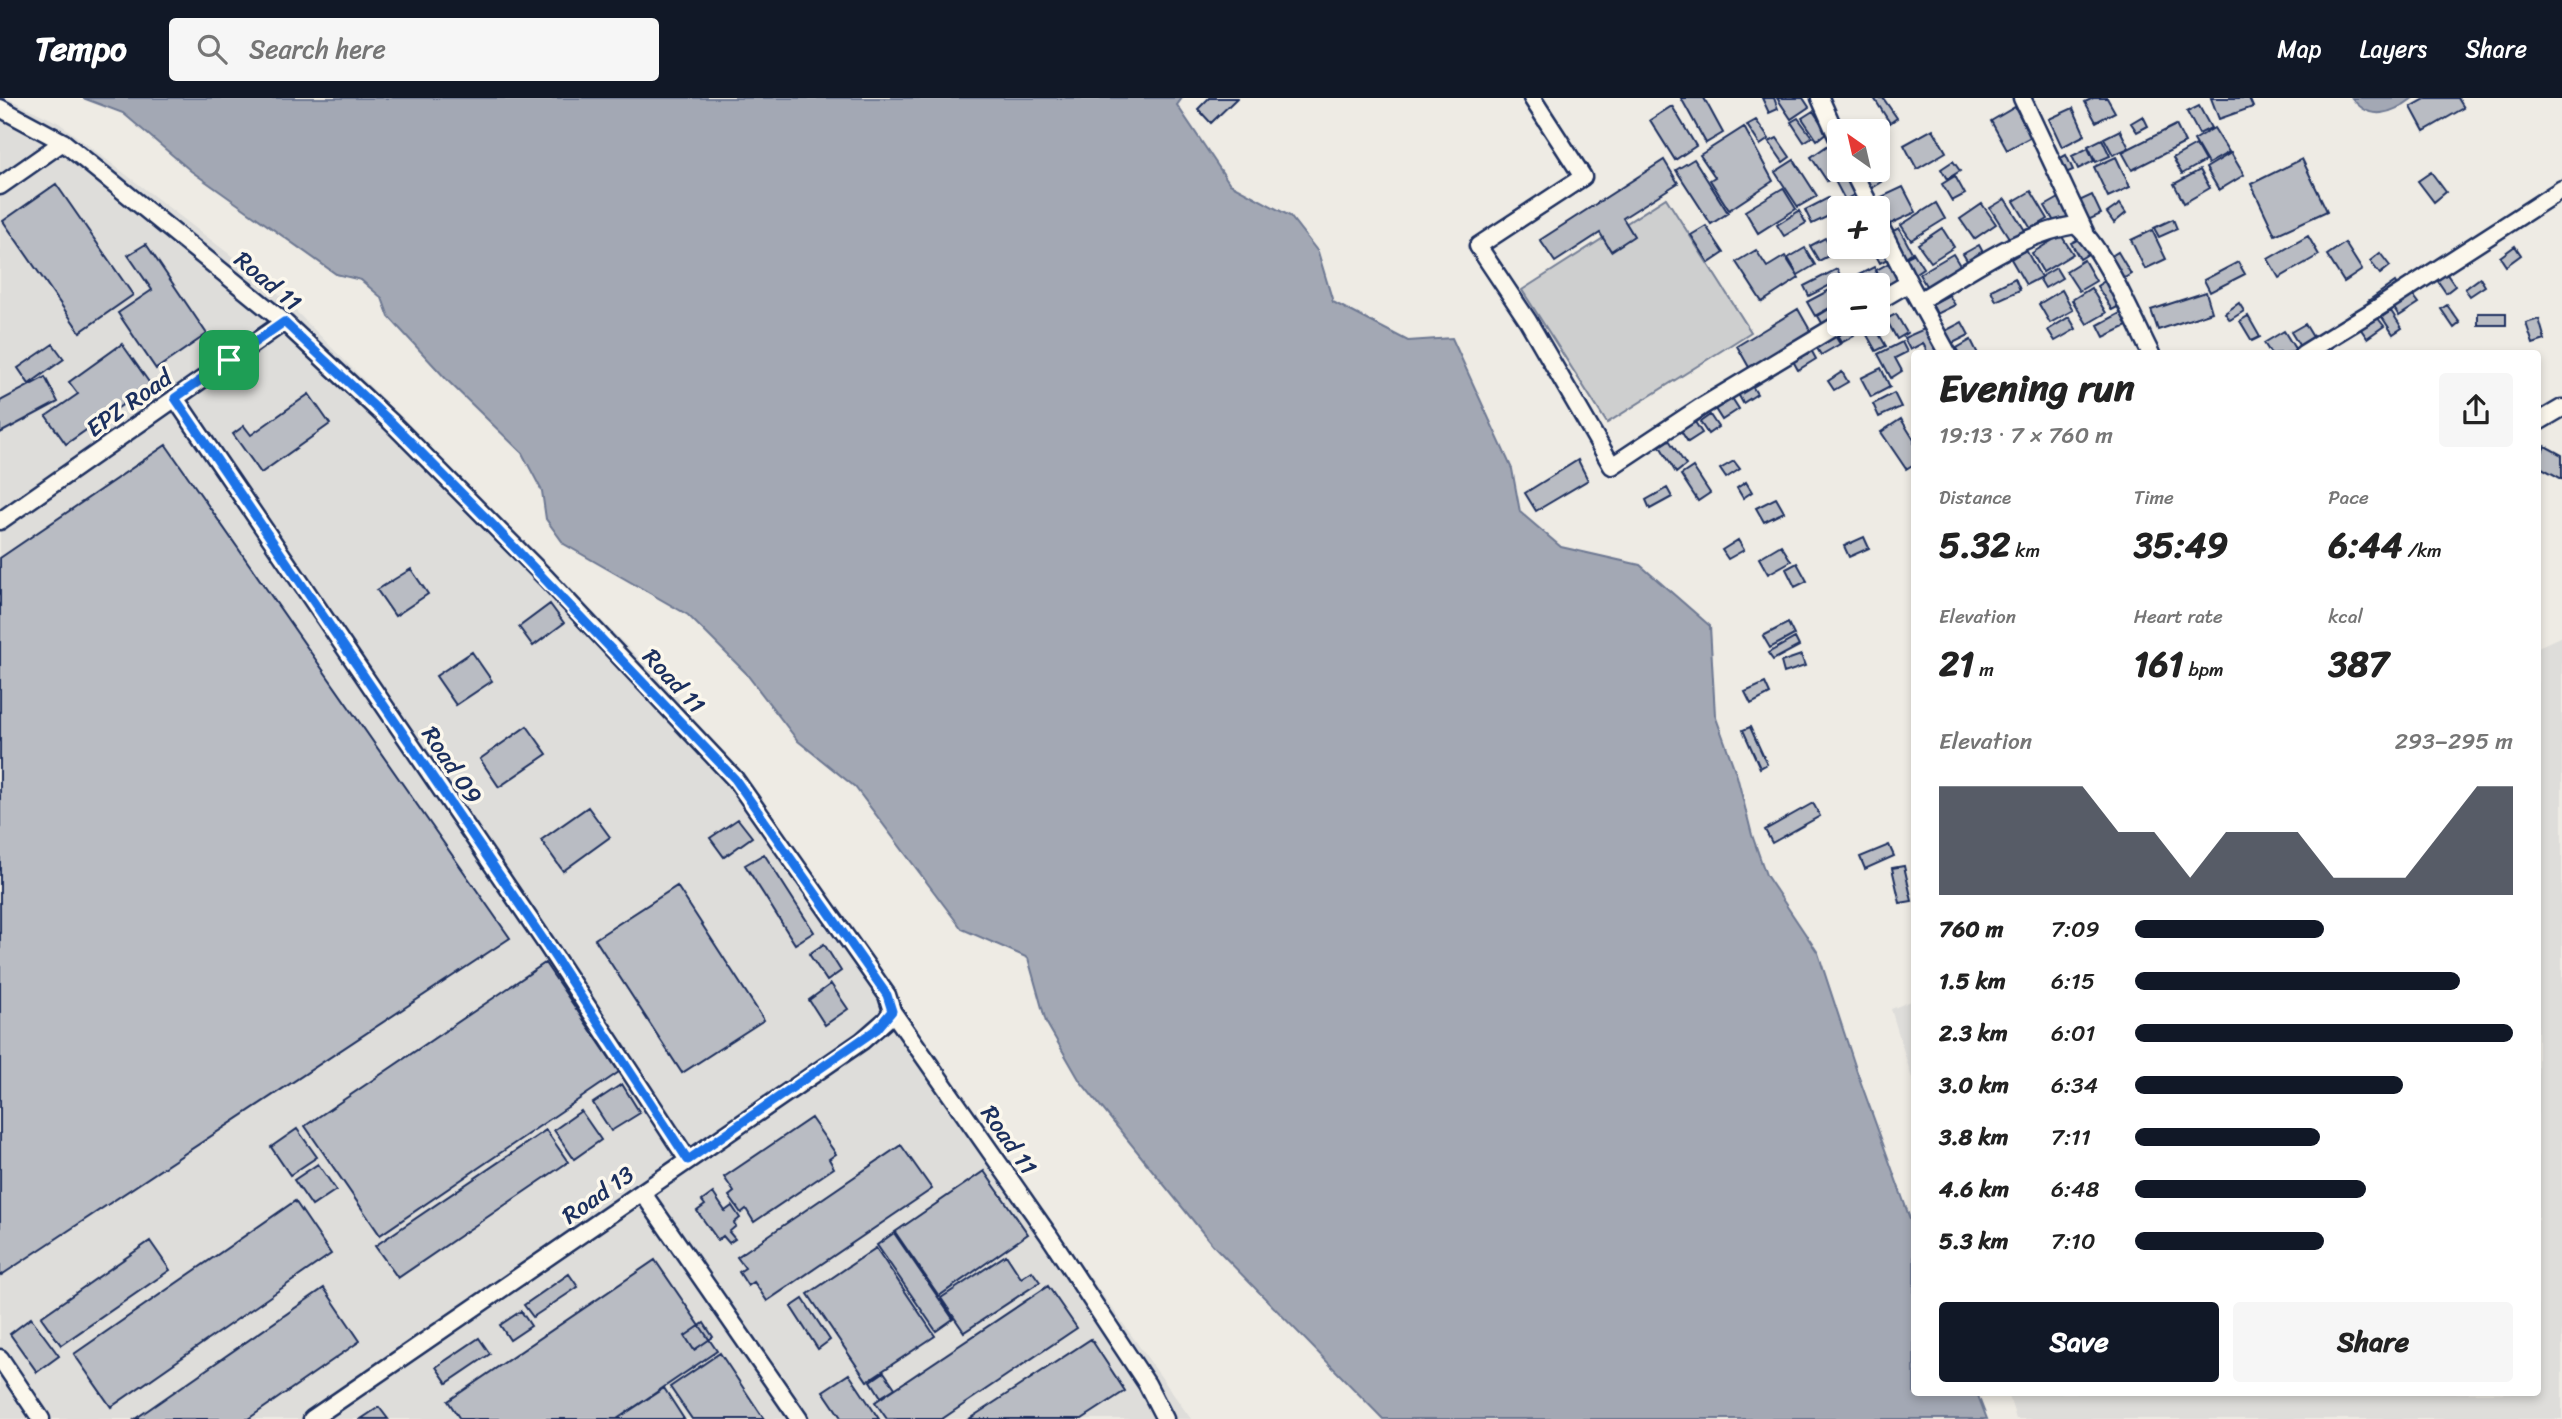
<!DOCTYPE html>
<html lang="en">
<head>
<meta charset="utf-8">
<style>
  :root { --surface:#fff; --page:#f6f6f6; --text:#222; --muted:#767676; --accent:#111827 }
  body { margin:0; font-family:Sriracha,sans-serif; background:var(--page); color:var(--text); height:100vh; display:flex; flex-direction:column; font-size:26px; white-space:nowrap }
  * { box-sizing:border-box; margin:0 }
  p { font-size:23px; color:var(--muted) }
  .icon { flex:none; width:38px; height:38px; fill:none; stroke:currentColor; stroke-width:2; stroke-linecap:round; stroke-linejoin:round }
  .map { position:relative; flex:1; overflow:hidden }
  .sheet { position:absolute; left:1911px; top:252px; width:630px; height:1046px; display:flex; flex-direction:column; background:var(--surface); border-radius:7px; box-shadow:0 4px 10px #0003 }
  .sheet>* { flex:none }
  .needle { width:46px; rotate:326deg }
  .controls { position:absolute; left:1827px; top:21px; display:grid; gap:14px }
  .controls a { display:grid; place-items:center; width:63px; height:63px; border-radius:7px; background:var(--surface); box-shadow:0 4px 10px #0003; font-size:35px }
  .pin { position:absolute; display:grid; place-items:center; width:60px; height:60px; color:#fff; margin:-30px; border-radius:14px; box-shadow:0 4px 10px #0006 }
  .round { display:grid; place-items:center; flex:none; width:74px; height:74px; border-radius:7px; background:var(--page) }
  .head { display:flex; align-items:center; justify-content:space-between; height:119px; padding:0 28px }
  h1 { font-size:38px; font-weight:800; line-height:52px }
  .metrics { display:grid; grid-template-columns:repeat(3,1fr); gap:10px; height:119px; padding:7px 28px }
  .metrics div { display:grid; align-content:center }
  .metrics b { font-size:35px; font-weight:800 }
  .metrics small { font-size:19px; font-weight:400 }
  .metrics p { font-size:19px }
  .chart { height:196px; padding:14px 28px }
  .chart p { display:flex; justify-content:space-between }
  .chart svg { width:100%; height:126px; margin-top:7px; fill:var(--accent); opacity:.7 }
  .primary-button { display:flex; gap:14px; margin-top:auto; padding:14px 28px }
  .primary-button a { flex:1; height:80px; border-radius:7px; background:var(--accent); color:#fff; font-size:28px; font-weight:800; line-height:80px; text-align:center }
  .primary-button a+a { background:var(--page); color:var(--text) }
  ul { padding:0 28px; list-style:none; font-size:23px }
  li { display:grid; grid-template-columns:112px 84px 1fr; align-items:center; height:52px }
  li i { height:18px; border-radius:9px; background:var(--accent) }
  header { display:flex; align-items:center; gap:42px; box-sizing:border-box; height:98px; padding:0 35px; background:var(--accent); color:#fff }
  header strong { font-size:33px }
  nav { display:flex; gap:38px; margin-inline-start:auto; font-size:24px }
  .search { width:490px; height:63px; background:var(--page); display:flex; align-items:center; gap:18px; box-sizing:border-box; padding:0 24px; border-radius:7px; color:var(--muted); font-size:26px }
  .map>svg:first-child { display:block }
</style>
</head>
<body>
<header>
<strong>Tempo</strong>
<div class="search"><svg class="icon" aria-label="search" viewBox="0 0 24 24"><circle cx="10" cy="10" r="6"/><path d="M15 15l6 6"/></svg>Search here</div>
<nav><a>Map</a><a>Layers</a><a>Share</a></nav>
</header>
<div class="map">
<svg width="2562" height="1321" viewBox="0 0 2562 1321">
  <rect width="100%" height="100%" fill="#eeebe4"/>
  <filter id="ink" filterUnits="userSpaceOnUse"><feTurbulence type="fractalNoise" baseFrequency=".0143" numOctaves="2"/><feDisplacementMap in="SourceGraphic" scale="14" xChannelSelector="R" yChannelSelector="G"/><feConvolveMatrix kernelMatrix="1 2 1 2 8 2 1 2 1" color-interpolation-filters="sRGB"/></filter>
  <g filter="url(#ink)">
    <path fill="#deddda" d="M0,0h7l52,25 213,164 405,410 514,722h-1191z
      M2562,538v783h-546l-8,-26h530v-746z
      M1914,902v85l-23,-76z"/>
    <path fill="#cecfcf" stroke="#747f96" stroke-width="2" d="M1666,100l85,134 -144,91 -85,-133z"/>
    <path fill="#a3a8b4" stroke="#6d7892" stroke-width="2" d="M83,0h1099l-5,7 53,79 60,32 28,36 15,50 75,39 44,-3 60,131 8,43 41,35 79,18 70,61 5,89 22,61 15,59 14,40 52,78 39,119 57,158v163h63l10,26h-604l-171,-175 -132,-163 -34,-59 -18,-64 -66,-29 -107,-142 -57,-46 -53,-69 -57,-57 -124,-71 -18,-25 -4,-28 -20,-38 -75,-73 -58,-63 -7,-19 -21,-18 -25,-6 -145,-103 -68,-58z
      M2352,0h61c-21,16 -43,24 -61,0z"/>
    <path fill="#b9bcc3" stroke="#1b2f5e" stroke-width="2" d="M1209,0h28l-26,25 -13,-14z
      M1681,0h23l19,35 -17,10z
      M1762,0h12l4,11 -9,4z
      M1777,0h26l6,9 -18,12z
      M1874,0h9l14,20 -7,5z
      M2093,0h14l8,14 -19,10 -11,-20z
      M2211,0h38l4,9 -34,12z
      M2427,0h31l6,10 -40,23 -13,-24z
      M1672,8l24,40 -21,14 -25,-40z
      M2199,8l12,22 -12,6 -12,-22z
      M2015,9l16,30 -24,13 -16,-29z
      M2073,10l12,27 -23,12 -13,-28z
      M1813,13l14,21 -10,8 -15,-22z
      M2143,18l5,10 -11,6 -6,-9z
      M1798,20l14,19 -8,5 -13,-20z
      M1756,22l13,19 -9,6 -13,-20z
      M2176,27l9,18 -53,27 -10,-18z
      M1744,29l29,54 -44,29 -19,-30 5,-3 -15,-22z
      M2214,30l15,24 -21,12 -14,-24z
      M1933,31l13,23 -29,17 -13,-24z
      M2120,32l9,18 -16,7 -9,-17z
      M1777,40l13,19 -7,5 -14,-20z
      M2102,41l8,17 -14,6 -8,-16z
      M1830,46l9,14v12h4l-16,11 -16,-24z
      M2196,47l9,16 -23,13 -9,-16z
      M2088,50l6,13 -16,8 -6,-13z
      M2231,55l13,22 -25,15 -13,-22z
      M2066,57l7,15 -12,5 -6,-14z
      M2116,59l14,30 -22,10 -14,-30z
      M1694,61l34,54 -17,11 -35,-54z
      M2302,61l25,52 -52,24 -24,-51z
      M1664,62l14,23 -55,35 11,18 -23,15 -11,-18 -45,29 -15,-22z
      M1794,62l23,36 -19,11 -23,-35z
      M1953,63l7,10 -13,8 -6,-10z
      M1873,72l8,12 -13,8 -7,-11z
      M2200,72l10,18 -26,15 -10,-19z
      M2431,74l15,20 -12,10 -16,-21z
      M1847,77l10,18 -12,7 -10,-19z
      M1955,78l10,18 -13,7 -10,-17z
      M56,86l77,111 -53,37 -77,-111z
      M1903,89l13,25 -30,14 -13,-25z
      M1783,90l13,21 -38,24 -13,-22z
      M2031,93l17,28 -17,10 -17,-28z
      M2092,97l9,19 -15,7 -9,-19z
      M1828,100l7,15 -23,11 -7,-14z
      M2059,100l11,19 -14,8 -11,-19z
      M2005,101l21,33 -15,9 -21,-33z
      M1936,105l9,16 -34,21 -10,-15z
      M1982,106l14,20 -22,15 -14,-20z
      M2120,106l6,9 -12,10 -7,-10z
      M1799,113l7,12 -22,13 -7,-11z
      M2173,121l4,10 -18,8 -5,-9z
      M1706,128l18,27 -15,10 -18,-28z
      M1899,130l14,26 -12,6 -14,-26z
      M1942,130l12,19 -23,15 -13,-18z
      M2152,132l14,29 -21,10 -14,-29z
      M1878,135l15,23 -13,7 -7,-13 1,-3h4z
      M2061,137l12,19 -30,18 -11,-19z
      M2085,138l8,15 -13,8 -9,-16z
      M2308,138l11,19 -40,23 -11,-19z
      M1825,140l9,15 -15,8 -9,-15z
      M2345,145l17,27 -18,12 -17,-27z
      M146,146l61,90 -51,35 -38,-56 34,-23 -24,-35z
      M1979,147l7,13 -15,9 -8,-13z
      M2515,148l6,9 -15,11 -6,-9z
      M1805,150l10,17 -17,10 -10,-17z
      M1756,152l11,17 18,-11 14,22 -37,24 -26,-40z
      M2026,152l15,27 -15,8 -15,-26z
      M1913,154l10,16 -12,8 -10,-16z
      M2118,154l13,22 -13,8 -13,-22z
      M2380,155l10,13 -10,8 -10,-13z
      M1953,156l9,15 -34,20 -9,-15z
      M1896,161l12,20 -22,12 -11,-20z
      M2084,162l12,21 -17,10 -13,-20z
      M2238,164l7,12 -35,18 -6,-12z
      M1874,169l7,13 -9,5h-33z
      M2056,170l6,10 -17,10 -6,-10z
      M1837,171l5,10 -33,17 -5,-10z
      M2444,172l11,16 -9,7 -11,-16z
      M2015,180l5,12 -24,11 -5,-11z
      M2480,180l5,8 -15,10 -5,-7z
      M2108,181l15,25 -11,6 -15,-24z
      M2395,184l3,5 -26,19 -4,-5z
      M1839,187v18l-24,13 -8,-14z
      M2091,190l15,25 -19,11 -15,-24z
      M2062,192l11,20 -23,13 -11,-19z
      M2206,194l6,20 -54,18 -7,-20z
      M1949,197l6,10 -18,9 -5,-10z
      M2413,197l6,8 -20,13 -5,-8z
      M1839,205v19l-13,8 -8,-14z
      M2239,205l5,8 -14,9 -5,-7z
      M2447,207l13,18 -6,5 -13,-19z
      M1798,211l13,23 -61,37 -13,-23z
      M2391,213l11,17 -9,6 -11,-17z
      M2122,214l7,13 -25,12 -6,-12z
      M2478,215h28v12h-28z
      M1896,216l11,19 -10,6 -11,-20z
      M2248,218l12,21 -8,4 -12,-20z
      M2069,219l7,12 -21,12 -7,-11z
      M2377,219l7,9 -17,12 -7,-10z
      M2539,221l6,21 -12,4 -7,-21z
      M1962,224l7,13 -18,9 -6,-13z
      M1848,226l6,12 -13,7 -6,-12z
      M2305,226l11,18 -14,8 -11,-18z
      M1931,228l13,28h-16l-5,-11 -13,7 -6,-12z
      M1876,231l10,17 -10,5 -9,-16z
      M2284,233l13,21 -26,2 -7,-11z
      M1834,236l6,10 -19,11 -6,-10z
      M1971,242l7,14h-18l-3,-6z
      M1902,244l5,10 -12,6 7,13 -11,7 -13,-24z
      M53,246l11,15 -35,25 -11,-16z
      M122,246l29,41 -85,59 -20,-28 32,-22 -9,-12z
      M1810,250l6,11 -18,11 -6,-11z
      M1881,270l9,19 -19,10 -10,-19z
      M1842,274l6,10 -14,8 -6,-9z
      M45,279l13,25 -58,31v-32z
      M1752,288l5,8 -14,9 -5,-9z
      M1894,295l7,14 -22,10 -6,-13z
      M309,296l21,30 -69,49 -28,-39 11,-8 7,9z
      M1732,300l7,11 -17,11 -7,-11z
      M1710,317l8,12 -10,7 -8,-12z
      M1901,321l13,21v24l-8,5 -25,-37z
      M1695,324l7,11 -14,9 -7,-11z
      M1669,342l17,25 -10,8 -16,-27z
      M166,347l344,493 -510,338v-718z
      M2545,348l17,9v24l-24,-13v-5z
      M1578,362l10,20 -52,31 -11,-18z
      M1734,363l6,8 -14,9 -6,-9z
      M1693,369l17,26 -12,8 -17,-26z
      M1746,384l6,10 -9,6 -6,-10z
      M1667,390l5,9 -22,12 -4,-9z
      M1776,400l8,14 -20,10 -8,-14z
      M1864,439l5,11 -20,9 -5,-11z
      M1738,442l6,10 -16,9 -6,-9z
      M1781,447l10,16 -23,13 -9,-16z
      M1797,465l10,18 -12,6 -9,-18z
      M411,471l17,25 -33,22 -18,-26z
      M550,506l14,19 -31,23 -14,-19z
      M1788,525l6,12 -24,13 -7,-12z
      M1795,540l4,8 -26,14 -5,-7z
      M472,554l20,29 -36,24 -20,-29z
      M1801,557l4,11 -21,7 -3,-11z
      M1765,585l5,11 -19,10 -6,-12z
      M527,628l20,28 -48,33 -19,-28z
      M1750,629l17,37 -7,4 -17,-38z
      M1813,705l7,13 -48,27 -7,-13z
      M588,709l22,30 -47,34 -22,-31z
      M738,721l14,18 -28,20 -14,-19z
      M1889,747l5,11 -29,13 -5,-12z
      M764,756l50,78 -19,12 -50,-79z
      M1904,768l8,35 -12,2 -8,-35z
      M677,788l87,134 -82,53 -87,-134z
      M824,846l17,27 -14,10 -18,-27z
      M545,865l74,109 -239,163 -75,-109z
      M831,886l17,25 -23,16 -16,-25z
      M622,986l18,29 -29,18 -18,-28z
      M581,1013l20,29 -27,19 -20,-29z
      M811,1020l25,36 -7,5 5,9 -80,54 -8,-13 -5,4 -12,-17 5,-4 -10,-15z
      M297,1031l20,28 -27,18 -19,-28z
      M546,1032l22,32 -170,116 -23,-32z
      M901,1047l31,44 -165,112 -13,-19 -6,4 -9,-14 6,-4 -8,-11z
      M318,1066l18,26 -24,16 -18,-26z
      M984,1073l44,63 -89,62 -44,-64z
      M713,1095l12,18 7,-5 8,12 -6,5 2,3 -7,6 6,7 -6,4 -6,-7 -5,4 -21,-29 8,-6 -3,-4z
      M295,1103l36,53 -220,153 -37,-53z
      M894,1135l59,86 -17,12 -59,-86z
      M150,1143l20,29 -109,75 -20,-28z
      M876,1150l59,88 -68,45 -59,-87z
      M1006,1157l15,23 11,-7 8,11 -76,50 -23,-34z
      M655,1162l62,91 -100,68h-157l-12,-18z
      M569,1176l9,13 -45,30 -9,-12z
      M1048,1188l29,42 -135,91h-55l-12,-17z
      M324,1190l36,53 -112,78h-113z
      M803,1201l27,41 -12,9 -27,-42z
      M521,1213l10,15 -21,14 -10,-15z
      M31,1220l28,38 -22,16 -27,-38z
      M704,1225l9,14 -19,13 -9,-14z
      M479,1240l11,16 -43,29 -11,-16z
      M1091,1241l34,52 -43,28h-113z
      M720,1255l44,66h-72l-22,-32z
      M884,1274l11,16 -14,9 -10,-16z
      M849,1276l30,45h-37l-19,-28z
      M664,1290l20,31h-67z
      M379,1309l9,12h-27z"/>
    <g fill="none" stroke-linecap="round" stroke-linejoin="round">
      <defs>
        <path id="street" d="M1532,0l51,79 -105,69 50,75 84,145 89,-59 138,-83
          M1820,0l19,43
          M2022,0l63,134
          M0,10l63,34 221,180 106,99 156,157 189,201 152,216 5,16 156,223 99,150 18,35
          M1852,72l19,38
          M0,88l63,-44
          M1878,124l31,61
          M1878,203l31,-18 39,71
          M1919,203c48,-28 100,-67 156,-76 27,19 59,96 76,129
          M2303,256l73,-45 186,-120
          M175,300l372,547 141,215
          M2538,324l24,-14
          M0,423l284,-199
          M642,1094l157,227
          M0,1260l41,61
          M312,1321l550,-378 24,-21 6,-9"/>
      </defs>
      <use href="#street" stroke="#1b2f5e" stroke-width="21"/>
      <use href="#street" stroke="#fbf7ec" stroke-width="16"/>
    </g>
  </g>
  <g fill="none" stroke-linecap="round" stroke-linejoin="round" filter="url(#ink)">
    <defs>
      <path id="route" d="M284,224l106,99 104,105 241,253 152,216 5,16 -15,18 -189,131 -141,-215 -372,-547z"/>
    </defs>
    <use href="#route" stroke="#fff" stroke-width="14"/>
    <use href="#route" stroke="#1a73e8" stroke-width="9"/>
  </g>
  <g text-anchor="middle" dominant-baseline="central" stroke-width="7" stroke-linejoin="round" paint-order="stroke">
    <g font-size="24" fill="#1b2f5e" stroke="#fbf7ec">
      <text transform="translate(268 183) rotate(40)">Road 11</text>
      <text transform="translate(129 305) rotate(-35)">EPZ Road</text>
      <text transform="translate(674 583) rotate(47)">Road 11</text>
      <text transform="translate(452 667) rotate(56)">Road 09</text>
      <text transform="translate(1009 1042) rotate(55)">Road 11</text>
      <text transform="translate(598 1097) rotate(-35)">Road 13</text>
    </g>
  </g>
</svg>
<div class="controls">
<a><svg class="needle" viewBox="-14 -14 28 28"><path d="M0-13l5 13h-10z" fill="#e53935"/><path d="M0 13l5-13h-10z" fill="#767676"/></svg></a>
<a>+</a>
<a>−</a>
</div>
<div class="pin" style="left:229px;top:262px;background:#1e9e55"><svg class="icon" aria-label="arrive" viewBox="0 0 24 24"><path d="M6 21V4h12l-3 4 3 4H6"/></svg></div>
<section class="sheet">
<div class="head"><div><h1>Evening run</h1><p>19:13 · 7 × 760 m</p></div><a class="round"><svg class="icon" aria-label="share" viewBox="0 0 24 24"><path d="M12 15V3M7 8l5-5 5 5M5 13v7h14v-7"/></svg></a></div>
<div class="metrics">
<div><p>Distance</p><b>5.32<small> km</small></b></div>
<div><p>Time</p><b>35:49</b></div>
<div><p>Pace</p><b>6:44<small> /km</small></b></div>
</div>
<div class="metrics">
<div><p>Elevation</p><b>21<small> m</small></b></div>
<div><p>Heart rate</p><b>161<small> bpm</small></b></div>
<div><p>kcal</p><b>387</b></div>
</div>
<div class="chart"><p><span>Elevation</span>293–295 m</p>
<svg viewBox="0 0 160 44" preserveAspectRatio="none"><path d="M0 44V6L10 6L20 6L30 6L40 6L50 22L60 22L70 38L80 22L90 22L100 22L110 38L120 38L130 38L140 22L150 6L160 6V44z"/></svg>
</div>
<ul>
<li><b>760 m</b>7:09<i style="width:50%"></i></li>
<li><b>1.5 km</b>6:15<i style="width:86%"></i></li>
<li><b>2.3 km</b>6:01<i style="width:100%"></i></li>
<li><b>3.0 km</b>6:34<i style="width:71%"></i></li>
<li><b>3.8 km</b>7:11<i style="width:49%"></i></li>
<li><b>4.6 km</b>6:48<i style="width:61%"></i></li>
<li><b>5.3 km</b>7:10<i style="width:50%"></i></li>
</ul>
<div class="primary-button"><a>Save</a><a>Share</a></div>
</section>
</div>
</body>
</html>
